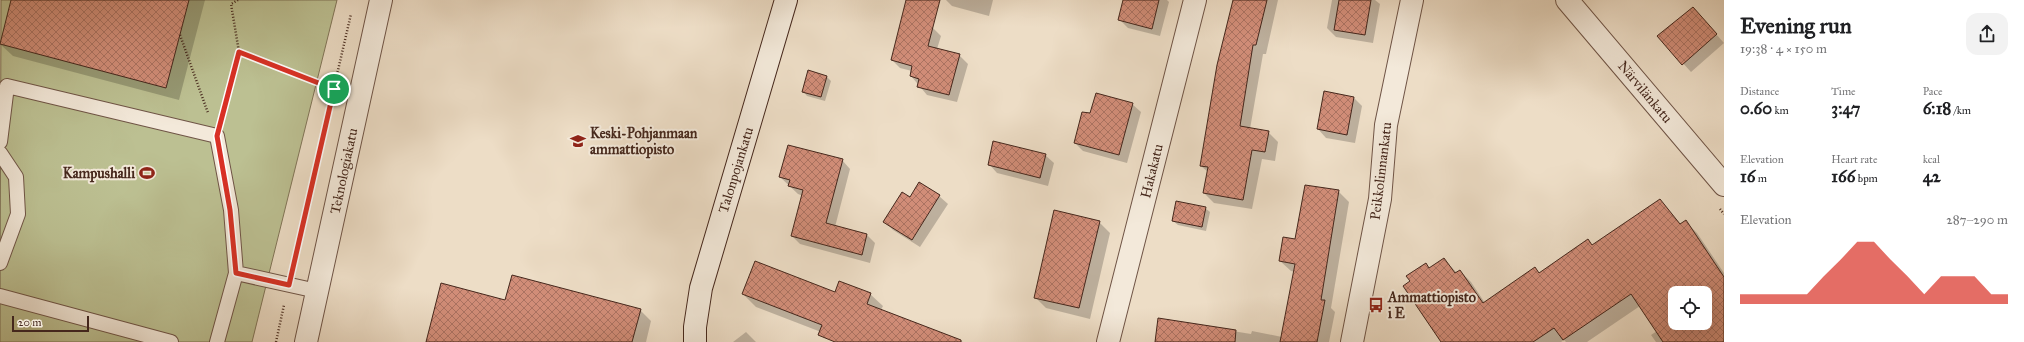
<!DOCTYPE html>
<html lang="en">
<head>
<meta charset="utf-8">
<style>
  :root { --surface:#fff; --page:#f2f2f2; --text:#202124; --muted:#757577; --accent:#d93025 }
  body { margin:0; font-family:"IM FELL Great Primer",serif; background:var(--page); color:var(--text); height:100vh; display:flex; flex-direction:column; font-size:15px; white-space:nowrap }
  * { box-sizing:border-box; margin:0 }
  p { font-size:13px; color:var(--muted) }
  .icon { flex:none; width:22px; height:22px; fill:none; stroke:currentColor; stroke-width:2; stroke-linecap:round; stroke-linejoin:round }
  .map { position:relative; flex:1; overflow:hidden }
  .details { display:flex; flex-direction:column; background:var(--surface); width:300px }
  .details>* { flex:none }
  .controls { position:absolute; left:1668px; top:286px; display:grid; gap:8px }
  .controls a { display:grid; place-items:center; width:44px; height:44px; border-radius:8px; background:var(--surface); box-shadow:0 4px 16px #0002; font-size:20px }
  .scale { position:absolute; left:12px; bottom:10px; width:77px; box-sizing:border-box; padding-left:4px; border:2px solid #45271c; border-top:0; font-size:11px; line-height:14px; white-space:nowrap; color:#45271c; -webkit-text-stroke:3px #f3e9da; paint-order:stroke }
  .pin { position:absolute; display:grid; place-items:center; width:34px; height:34px; color:#fff; margin:-17px; border:2px solid #fff; border-radius:50%; box-shadow:0 1px 4px #0007 }
  .round { display:grid; place-items:center; flex:none; width:42px; height:42px; border-radius:12px; background:var(--page) }
  .head { display:flex; align-items:center; justify-content:space-between; height:68px; padding:0 16px }
  h1 { font-size:22px; font-weight:800; line-height:30px }
  .metrics { display:grid; grid-template-columns:repeat(3,1fr); gap:6px; height:68px; padding:4px 16px }
  .metrics div { display:grid; align-content:center }
  .metrics b { font-size:17px; font-weight:800 }
  .metrics small { font-size:11px; font-weight:400 }
  .metrics p { font-size:11px }
  .chart { height:112px; padding:8px 16px }
  .chart p { display:flex; justify-content:space-between }
  .chart svg { width:100%; height:72px; margin-top:4px; fill:var(--accent); opacity:.7 }
  main { display:flex; flex:1; min-height:0 }
  .map>svg:first-child { display:block }
</style>
</head>
<body>
<main>
<div class="map">
<svg width="1724" height="342" viewBox="0 0 1724 342">
  <defs>
    <pattern id="building-cross-hatch" width="8" height="8" patternUnits="userSpaceOnUse"><rect width="8" height="8" fill="#d18d78"/><path d="M0 0l8 8M0 8l8-8" fill="none" stroke="#ab7362"/></pattern>
  </defs>
  <rect width="100%" height="100%" fill="#edddc6"/>
  <filter id="stains"><feTurbulence type="fractalNoise" baseFrequency=".005" numOctaves="4"/><feColorMatrix values="0 0 0 0 .2 0 0 0 0 .09 0 0 0 0 .02 0 0 0 .5 -.17"/></filter>
  <radialGradient id="worn" r=".72"><stop offset=".6" stop-color="#630" stop-opacity="0"/><stop offset="1" stop-color="#630" stop-opacity=".3"/></radialGradient>
  <path fill="#bcc092" stroke="#807457" d="M1,0h336l-85,342h-252z"/>
  <path fill="#0003" fill-rule="evenodd" d="M12,0h193l-26,100 -166,-44 -13,-12z
    M946,0h47l-4,16 -37,-10z
    M1124,0h43l2,2 -9,34 -32,-8 -9,-9z
    M1234,0h44l-12,54h-3l-13,75 18,3 10,10 -3,19 -13,-2 -10,50 -38,-6 -10,-10 4,-21 -7,-6z
    M1332,0h43l5,4 -7,39 -37,-6 -9,-9z
    M1701,17l23,26 -33,29 -33,-36 16,-14 2,2z
    M932,27l9,9 -4,13 22,6 9,9 -11,38 -30,-7 -16,-19 1,-5 -12,-3 -8,-8z
    M826,76l5,5 -6,20 -18,-5 -4,-5z
    M1354,98l8,8 -7,37 -29,-5 -8,-9z
    M1132,104l9,8 -14,51 -44,-12 -8,-8 16,-28z
    M1045,155l9,8 -6,23 -51,-13 -8,-9z
    M842,160l8,9 -15,58 32,8 8,8 -5,20 -70,-19 -8,-8 11,-40 -5,-2 -18,-17z
    M1338,191l11,11 -18,106 4,4 -6,30h-173l3,-23 92,15 1,-3 30,6 13,-65 -4,-1 -11,-10z
    M939,196l9,8 -28,43 -27,-17 -8,-8 25,-24z
    M1660,200l21,25 5,-3 11,11 27,40v69h-68l-5,-7 6,-4 -17,-25 -53,36h-21l-2,-2 -3,2h-119l-31,-60 15,-18 4,5 14,-10 13,14 3,-2 11,11 14,21 50,-34 5,4 48,-32 5,5zM1675,293h30v30h-30z
    M1205,208l5,4 -4,19 -28,-6 -5,-4z
    M1099,222l11,11 -20,86 -44,-11 -11,-11z
    M836,293l34,1 13,12 -2,4 82,32h-116l-91,-35 -13,-13z
    M506,301l134,9 11,11 -5,21h-219z
    M746,332l10,10h-23z"/>
  <path fill="url(#building-cross-hatch)" stroke="#45271c" fill-rule="evenodd" d="M11,0h178l-23,88 -166,-44z
    M906,0h34l-12,46 32,8 -11,41 -32,-8 2,-8 -9,-3 2,-10 -21,-6z
    M1123,0h36l-7,29 -34,-9z
    M1233,0h34l-11,45h-3l-13,81 29,5 -4,21 -13,-2 -9,50 -40,-7 5,-26 -8,-1 17,-101z
    M1339,0h32l-6,35 -31,-5z
    M1693,7l24,27 -35,31 -25,-29z
    M808,70l19,6 -6,21 -19,-5z
    M1324,91l30,6 -7,38 -30,-6z
    M1096,93l37,10 -14,52 -45,-12 8,-31 8,1z
    M993,141l53,13 -6,24 -52,-13z
    M788,145l55,14 -17,64 41,11 -5,21 -71,-19 12,-46 -15,-4 2,-6 -11,-3z
    M919,182l21,13 -28,45 -29,-18 19,-30 8,5z
    M1305,185l34,5 -18,110h4l-8,42h-37l15,-78 -16,-3 4,-24 12,2z
    M1660,199l20,25 6,-4 38,57v65h-61l-32,-48 -68,46 -9,-12 -21,14h-92l-38,-56 7,-5 -4,-5 20,-13 3,5 15,-10 11,15 5,-3 23,33 52,-36 4,6 49,-34 4,6zM1675,293h30v30h-30z
    M1176,201l30,6 -4,20 -30,-6z
    M1054,210l46,11 -21,87 -45,-10z
    M755,261l80,31 4,-11 32,12 -4,11 94,36v2h-126l-17,-7 4,-10 -80,-31z
    M512,275l129,34 -9,33h-206l15,-59 64,17z
    M1158,318l78,12 -1,12h-80z"/>
  <g fill="none" stroke-linecap="round" stroke-linejoin="round">
    <defs>
      <path id="lane" d="M0,142l7,-56 210,50 14,74 5,63 -19,69
        M0,153l16,24 2,37 -18,49
        M236,273l81,18
        M0,296l171,46"/>
      <path id="street" d="M1567,0l157,185
        M306,342l75,-342
        M1108,342l87,-342
        M1352,342l28,-143 6,-74 26,-125"/>
      <path id="secondary" d="M695,342v-15l6,-39 85,-288"/>
    </defs>
    <use href="#lane" stroke="#6f5446" stroke-width="16"/>
    <use href="#street" stroke="#6f5446" stroke-width="24"/>
    <use href="#secondary" stroke="#45271c" stroke-width="24"/>
    <path stroke="#45271c" stroke-width="2.5" stroke-dasharray="1 2" stroke-linecap="butt" d="M238,0l-7,4 8,48
      M180,35l28,78
      M222,116l17,-64 95,37
      M1720,209l4,5
      M293,265l58,-251
      M276,342l8,-37"/>
    <use href="#lane" stroke="#f3e9da" stroke-width="14"/>
    <use href="#street" stroke="#f3e9da" stroke-width="22"/>
    <use href="#secondary" stroke="#f3e9da" stroke-width="22"/>
  </g>
  <g fill="none" stroke-linecap="round" stroke-linejoin="round">
    <defs>
      <path id="route" d="M239,52l95,37 -45,196 -53,-12 -6,-63 -13,-74z"/>
    </defs>
    <use href="#route" stroke="#fff" stroke-width="8"/>
    <use href="#route" stroke="#d93025" stroke-width="5"/>
  </g>
  <defs>
    <symbol id="school-bare" viewBox="-9 -9 18 18"><path d="M0-5L7-2L0 1L-7-2ZM-4 1L0 2.5L4 1V4Q0 6-4 4Z" fill="#8f2418" stroke="#f3e9da" stroke-width="2.5" paint-order="stroke"/></symbol>
    <symbol id="stadium-bare" viewBox="-9 -9 18 18"><path d="M0-5a6.5 5 0 1 0 0 10a6.5 5 0 1 0 0-10ZM-3.5-1.8h7v3.6h-7Z" fill="#8f2418" stroke="#f3e9da" stroke-width="2.5" paint-order="stroke"/></symbol>
    <symbol id="bus-bare" viewBox="-9 -9 18 18"><path d="M-5-6H5V4H4V6H2V4H-2V6H-4V4H-5ZM-3.5-4V0h7V-4ZM-3.5 1.2v1.5H-2V1.2ZM2 1.2v1.5H3.5V1.2Z" fill="#8f2418" stroke="#f3e9da" stroke-width="2.5" paint-order="stroke"/></symbol>
  </defs>
  <g fill-rule="evenodd">
    <use href="#school-bare" x="567" y="130" width="22" height="22"/>
    <use href="#stadium-bare" x="136" y="162" width="22" height="22"/>
    <use href="#bus-bare" x="1365" y="294" width="22" height="22"/>
  </g>
  <g text-anchor="middle" dominant-baseline="central" stroke-width="4" stroke-linejoin="round" paint-order="stroke">
    <g font-size="14" fill="#45271c" stroke="#f3e9da">
      <text transform="translate(1645 92) rotate(50)">Närvilänkatu</text>
      <text transform="translate(736 170) rotate(-73)">Talonpojankatu</text>
      <text transform="translate(344 171) rotate(-78)">Teknologiakatu</text>
      <text transform="translate(1152 171) rotate(-76)">Hakakatu</text>
      <text transform="translate(1381 171) rotate(-83)">Peikkolinnankatu</text>
    </g>
    <g font-size="14" font-weight="bold" fill="#45271c" stroke="#f3e9da" text-anchor="start">
      <text x="590" y="133">Keski-Pohjanmaan<tspan x="590" dy="16">ammattiopisto</tspan></text>
      <text x="135" y="173" text-anchor="end">Kampushalli</text>
      <text x="1388" y="297">Ammattiopisto<tspan x="1388" dy="16">i E</tspan></text>
    </g>
  </g>
  <rect width="100%" height="100%" filter="url(#stains)"/>
  <rect width="100%" height="100%" fill="url(#worn)"/>
</svg>
<div class="controls">
<a><svg class="icon" aria-label="locate" viewBox="0 0 24 24"><circle cx="12" cy="12" r="6"/><path d="M12 2v4M12 18v4M2 12h4M18 12h4"/></svg></a>
</div>
<div class="scale">20 m</div>
<div class="pin" style="left:334px;top:89px;background:#1e9e55"><svg class="icon" aria-label="arrive" viewBox="0 0 24 24"><path d="M6 21V4h12l-3 4 3 4H6"/></svg></div>
</div>
<section class="details">
<div class="head"><div><h1>Evening run</h1><p>19:38 · 4 × 150 m</p></div><a class="round"><svg class="icon" aria-label="share" viewBox="0 0 24 24"><path d="M12 15V3M7 8l5-5 5 5M5 13v7h14v-7"/></svg></a></div>
<div class="metrics">
<div><p>Distance</p><b>0.60<small> km</small></b></div>
<div><p>Time</p><b>3:47</b></div>
<div><p>Pace</p><b>6:18<small> /km</small></b></div>
</div>
<div class="metrics">
<div><p>Elevation</p><b>16<small> m</small></b></div>
<div><p>Heart rate</p><b>166<small> bpm</small></b></div>
<div><p>kcal</p><b>42</b></div>
</div>
<div class="chart"><p><span>Elevation</span>287–290 m</p>
<svg viewBox="0 0 160 44" preserveAspectRatio="none"><path d="M0 44V38L10 38L20 38L30 38L40 38L50 27L60 17L70 6L80 6L90 17L100 27L110 38L120 27L130 27L140 27L150 38L160 38V44z"/></svg>
</div>
</section>
</main>
</body>
</html>
